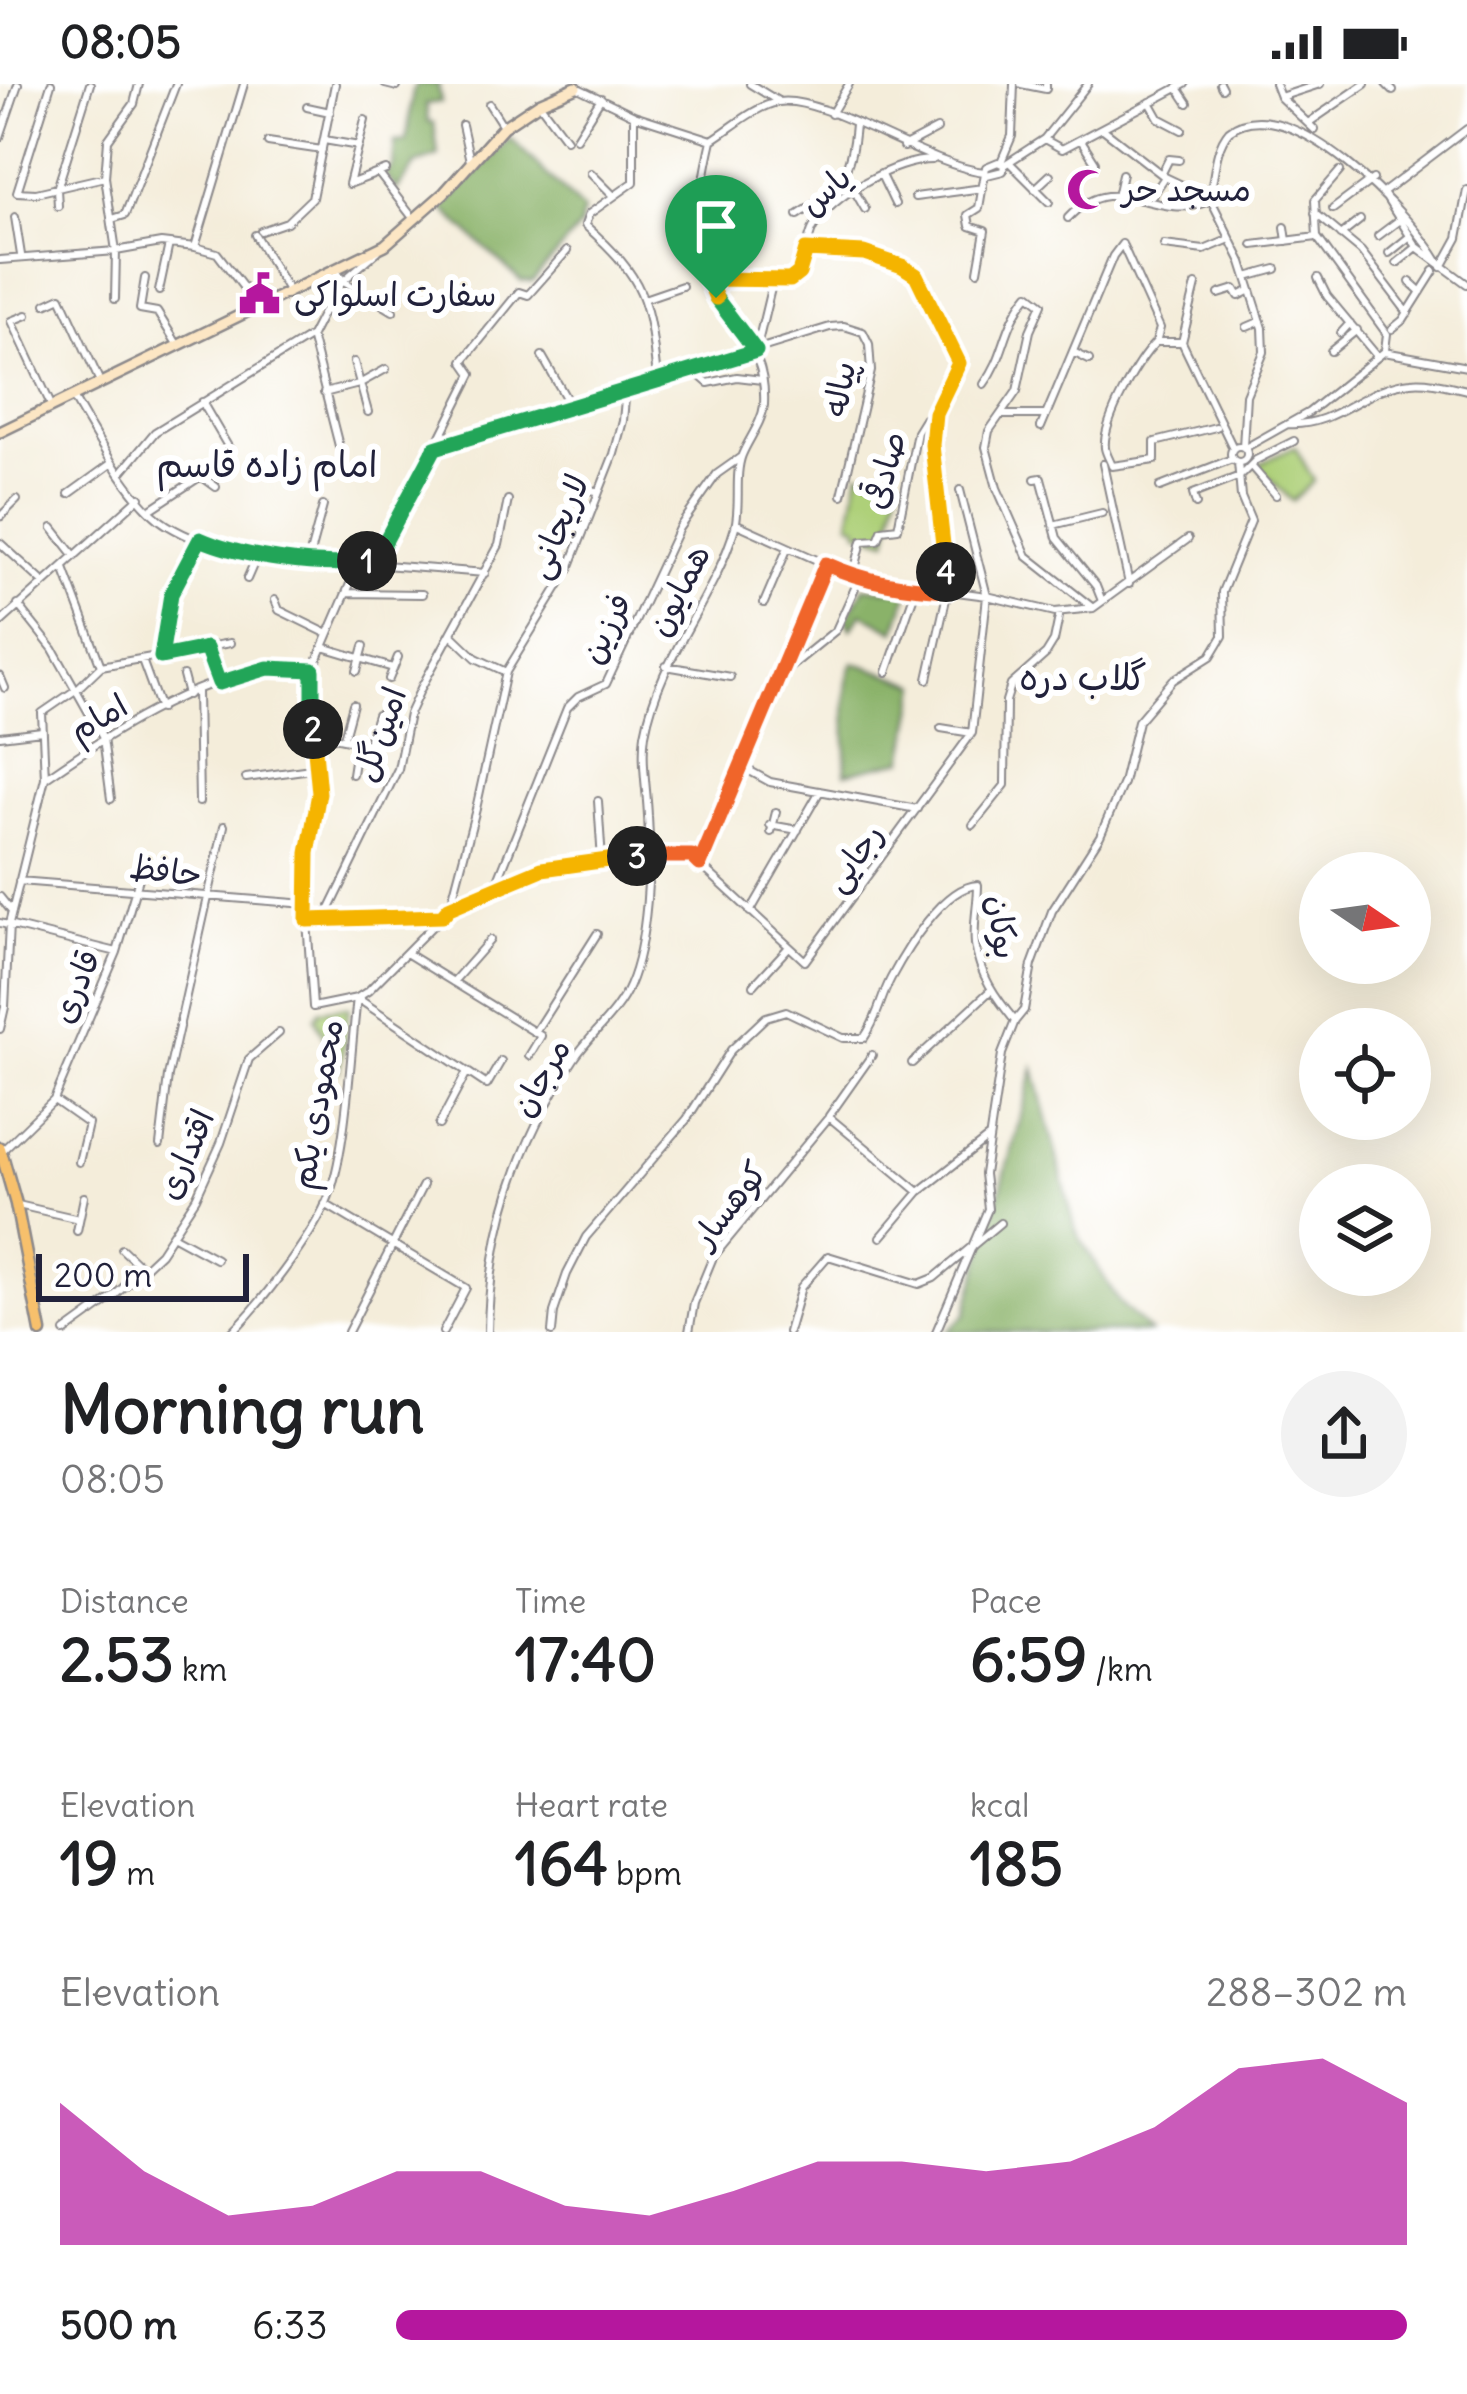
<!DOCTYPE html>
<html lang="en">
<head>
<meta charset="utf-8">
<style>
  :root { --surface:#fff; --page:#f2f2f2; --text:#202124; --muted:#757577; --accent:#b5179e }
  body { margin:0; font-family:Delius,"Playpen Sans Arabic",sans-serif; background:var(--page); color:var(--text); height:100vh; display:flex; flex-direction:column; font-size:45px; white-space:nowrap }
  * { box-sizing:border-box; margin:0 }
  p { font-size:39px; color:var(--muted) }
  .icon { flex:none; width:66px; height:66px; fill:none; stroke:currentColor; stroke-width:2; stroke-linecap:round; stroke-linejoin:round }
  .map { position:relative; height:1248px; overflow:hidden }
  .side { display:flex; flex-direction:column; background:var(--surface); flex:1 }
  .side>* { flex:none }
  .needle { width:78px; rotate:103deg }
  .buttons { position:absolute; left:1299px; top:768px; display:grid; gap:24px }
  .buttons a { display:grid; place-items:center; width:132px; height:132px; border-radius:50%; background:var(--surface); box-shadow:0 12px 48px #0002; font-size:60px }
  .scale { position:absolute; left:36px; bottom:30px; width:213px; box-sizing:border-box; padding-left:12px; border:6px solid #22223b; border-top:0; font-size:33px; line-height:42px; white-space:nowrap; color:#22223b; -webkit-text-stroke:9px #fff; paint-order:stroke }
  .pin { position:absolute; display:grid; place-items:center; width:102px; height:102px; color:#fff; margin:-123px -51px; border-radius:50% 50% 50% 0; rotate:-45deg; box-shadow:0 0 12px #0007 }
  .pin .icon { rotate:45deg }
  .km { position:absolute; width:60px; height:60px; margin:-30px; border-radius:50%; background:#222; color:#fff; font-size:33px; line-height:60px; text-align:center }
  .round { display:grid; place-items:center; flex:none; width:126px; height:126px; border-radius:63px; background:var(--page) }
  .summary { display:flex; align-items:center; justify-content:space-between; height:204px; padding:0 60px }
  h1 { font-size:66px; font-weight:700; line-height:90px }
  .stats { display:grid; grid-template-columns:repeat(3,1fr); gap:18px; height:204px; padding:12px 60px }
  .stats div { display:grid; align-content:center }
  .stats b { font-size:60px; font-weight:700 }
  .stats small { font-size:33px; font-weight:400 }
  .stats p { font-size:33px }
  .chart { height:336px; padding:24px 60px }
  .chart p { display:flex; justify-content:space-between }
  .chart svg { width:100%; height:216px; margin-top:12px; fill:var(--accent); opacity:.7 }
  ul { padding:0 60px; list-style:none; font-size:39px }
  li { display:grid; grid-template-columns:192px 144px 1fr; align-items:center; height:90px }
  li i { height:30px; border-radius:15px; background:var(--accent) }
  .status { display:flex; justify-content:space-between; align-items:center; height:84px; padding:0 60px; background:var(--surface); direction:ltr }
  .status svg { height:33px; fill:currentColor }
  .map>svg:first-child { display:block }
</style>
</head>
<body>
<div class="status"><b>08:05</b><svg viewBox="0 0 49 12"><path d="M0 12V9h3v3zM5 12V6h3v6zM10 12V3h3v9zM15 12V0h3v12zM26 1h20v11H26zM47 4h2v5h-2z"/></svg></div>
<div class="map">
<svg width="1467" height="1248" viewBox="0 0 1467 1248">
  <rect width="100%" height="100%" fill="#fff"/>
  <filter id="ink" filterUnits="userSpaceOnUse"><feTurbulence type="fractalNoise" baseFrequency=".00833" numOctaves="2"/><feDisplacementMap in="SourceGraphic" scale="24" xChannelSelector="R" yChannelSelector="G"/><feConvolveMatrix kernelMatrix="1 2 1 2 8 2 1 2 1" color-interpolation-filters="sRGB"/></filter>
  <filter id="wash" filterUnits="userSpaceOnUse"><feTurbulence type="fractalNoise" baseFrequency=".004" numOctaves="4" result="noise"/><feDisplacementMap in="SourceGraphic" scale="48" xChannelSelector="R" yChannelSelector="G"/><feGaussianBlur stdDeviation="2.7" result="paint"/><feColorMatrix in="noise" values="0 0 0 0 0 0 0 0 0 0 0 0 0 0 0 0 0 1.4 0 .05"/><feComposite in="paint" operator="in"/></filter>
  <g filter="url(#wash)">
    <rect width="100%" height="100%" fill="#f4edda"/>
    <path fill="#aed079" stroke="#68795a" stroke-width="3" d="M1295,363l19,34 -22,20 -35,-36z
      M859,388l40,14 -11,54 -30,-9 1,-4 -9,-5z
      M349,923l-9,63 -25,-52 5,-8z"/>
    <path fill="#8ab269" stroke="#566a52" stroke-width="3" d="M418,0h20l3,18 -15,2 2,17 6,2 4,33 -22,8 -19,26 -12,-15 8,-9 2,-24 11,-1 7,-51z
      M510,54l73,72 -3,16 -48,56 -11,-1 -79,-73z
      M864,503l45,5 -14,39 -33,-18 -11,15 -5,-8z
      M853,578l66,23 -15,75 -59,13c4,-35 -6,-83 8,-111z
      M1034,984l42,163 43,71 31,30h-203l19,-18z"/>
  </g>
  <g filter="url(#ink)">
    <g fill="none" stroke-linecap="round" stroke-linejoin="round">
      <defs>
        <path id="street" d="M51,0l-34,108 19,1 69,-16
          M385,0l12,3
          M750,0l28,17
          M1021,0l25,5v-5
          M1220,0l2,4
          M1275,0l5,13 35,33
          M1386,0l7,7
          M576,3l58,28 78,25c19,-12 44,-34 66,-38 45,-8 148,64 207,70
          M1178,4l10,15
          M1280,13l40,-13
          M1150,18l9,16 23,12
          M539,19l27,36
          M489,20l14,22
          M307,23l23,5
          M831,30l18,-30
          M634,31v67l-45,32 -4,11c61,54 64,75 72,154
          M365,36l-16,64 37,-14
          M1308,39l57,-39
          M462,41l8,36
          M1103,45l62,48 40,19
          M0,53l18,-53
          M576,54l25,-40
          M1044,55l18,10 123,-65
          M324,56l35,6
          M1081,56l14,22
          M268,58l54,8
          M903,63l34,-18
          M1001,78l11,-26 2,-52
          M1009,78l40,40
          M1340,87l-25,29 2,37 70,97 -2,16
          M591,89l23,23
          M1162,89l7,-14 10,1
          M379,90l34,44
          M881,91l14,29
          M987,91l16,-4 1,-6 40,-26 44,-55
          M1035,105l15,-14
          M854,106l11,19
          M1118,108l4,-18
          M1384,108l83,-63
          M1210,110c5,-20 5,-47 19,-63 59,-47 185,87 210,132
          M1152,112l13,-19
          M1385,112l32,51 50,37
          M915,113l68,-9
          M1212,118l30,60 21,66 1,24 -18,43 -3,52
          M58,122l-1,-17 33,-105
          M1333,125l40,-30
          M1315,129l46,38 47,62
          M798,131c42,-27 53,-40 57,-91
          M15,133l6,38
          M1068,134c47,-51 86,4 138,-16
          M112,135l13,-4 51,-131
          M1285,143l2,14
          M261,147l26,-9 25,-24 23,-114
          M255,151l34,57
          M1341,151l19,-15
          M1378,152l20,-15
          M1164,161l40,5 26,-11
          M1253,161l64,-8
          M1123,162l37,82 -4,14
          M195,163l49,-163
          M806,165l58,4 38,13 14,9 44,88 -24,50 -11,6 -8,13 -19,96 -16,2 -4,10 -16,1 -9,36
          M1389,169l20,-16
          M0,176l116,-9 45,-8 34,4 22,6 42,55
          M1397,179l20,-16
          M1442,183l16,-29 9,-48
          M335,184l7,12 51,31
          M978,187l7,-40 -15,-5 -2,-11 11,-7 7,-41 12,-5 6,3
          M1247,193l29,-8
          M145,194l-5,31 17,3 20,32
          M1318,194l9,18 50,60
          M708,195l65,1
          M1410,198l11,10
          M159,207l10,-47
          M1219,210l16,-5 4,7 12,-6
          M115,215l1,-48 -11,-74 3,-37 26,-36 5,-20
          M644,215l38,-13
          M46,220l15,-7 39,85
          M27,231l-15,6 40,86
          M1247,243l14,-6
          M1392,245l11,-9 31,-49
          M1341,249l9,-10
          M311,252l29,114
          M1156,258c-18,18 -54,80 -51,106 1,6 5,12 7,18l43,-6v-18l61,-15
          M1156,258h26l51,106
          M1182,258l14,-57
          M756,267l17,-71c10,0 20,2 26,-7 8,-13 7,-32 14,-45 18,-33 83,-68 119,-68
          M1331,267l26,-21
          M1075,269l14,7
          M542,272l28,49
          M354,278l14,50
          M693,286l15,13 29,-6 25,3
          M984,300c23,-30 18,-57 45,-90l13,10 -12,27 -13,60 -28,40 -3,16 11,41 30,68 66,52
          M324,309l35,-9 27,-15
          M73,313c21,36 59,107 94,128 59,36 127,32 192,38l11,-2 11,-12 54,-101 395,-121 14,-1 19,6 6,12 2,27 -29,124
          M202,318l28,48
          M1002,331h44
          M1288,340c49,3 77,-38 123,-42 18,-2 38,4 56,8
          M1041,343l72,-171 9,-12
          M1231 370a8 8 0 1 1 16 0a8 8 0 1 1-16 0Z
          M435,364l37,-74 -9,-13 56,-69 9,3 39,-44
          M1245,364l64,-36 75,-60 83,15
          M1103,380l26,120
          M1251,382l25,29
          M121,389l34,-41 156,-96 25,-49 42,-36
          M1035,395l6,-1 16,60 39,48 6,15
          M1160,403l72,-28
          M571,404l26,3
          M69,410l43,-31
          M1196,420l-3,-10 47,-18 16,-16 38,-19
          M151,425l50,-33 15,11
          M0,433l17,-17
          M737,440l122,55 128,17 68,16 38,-4 95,-69
          M1053,441l49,-12
          M53,444l22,28
          M0,459l44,40
          M308,477l15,-55
          M64,484l37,98
          M485,489l-126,-10 -46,107 -2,30 8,93 -11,60 -1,67 6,87 44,-9 11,-7 82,-83 92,-39 109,-15 41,3 113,104 167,-228 15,-137 -27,-106
          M247,495l10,-23
          M347,509l75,1
          M275,516l4,10 49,24
          M764,519l24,-56
          M18,521l35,44 50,89 8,61
          M0,539l140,-126
          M451,550l25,24 30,14
          M323,563l70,21
          M206,564l13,35
          M161,573l10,-63 29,-55
          M142,576l18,49
          M666,582l64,11
          M789,584l47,-38 23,-51
          M357,587l7,-25
          M887,588l29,-83
          M0,592l5,12
          M183,592l5,19
          M389,595l9,-22
          M928,595l20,-89 -16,-145 4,-32
          M197,607l2,111
          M941,644l31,5
          M314,649l54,11 9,-29
          M0,652l42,-5
          M344,653l9,-33
          M739,681l31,17 147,27
          M352,690l5,-32
          M45,694c65,-45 142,-95 221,-109 15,-3 32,0 47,1
          M246,694l72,-10
          M598,717l4,60
          M770,741l28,5
          M973,741l32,-40 1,-84 5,-16 35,-31 8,-13 6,-29
          M771,748l5,-20
          M700,780l126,-300
          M19,797l288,23
          M495,803l72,-179 11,-11 28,-13 73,-156 38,-54 24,-17
          M0,813l12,15
          M450,824l26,-99 30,-137 62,-101 46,-117 9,-33 3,-33
          M750,828l70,-121
          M325,835l73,-150 11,-55 12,-26 78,-143 9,-45
          M307,836l131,-4
          M0,839l117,29
          M406,869l135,83 -12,20
          M453,898l37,-42
          M754,901l34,-37
          M0,945l5,-22 4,-83 36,-146 -3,-65 35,-24 24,-23 129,-23
          M535,948l62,-98
          M912,979l79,-73
          M54,1016l34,24 -9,38
          M829,1032l43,-61
          M439,1041l28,-53
          M160,1061l8,-69 56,-250
          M3,1066l51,-50 63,-148 26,-87
          M325,1120l141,84 -23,44
          M18,1121l61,14
          M77,1147l7,-34
          M172,1151l44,24
          M881,1153l38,-45 69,-54
          M122,1165l21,20
          M65,1248l47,-34 48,-45 36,-55 25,-55 28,-84 30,-26
          M232,1248c29,-28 78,-93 94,-129 21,-48 24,-149 31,-205l130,87 14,-24
          M348,1248l75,-147
          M488,1248c1,-102 30,-188 86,-273 16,-24 44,-46 55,-73 19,-43 22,-124 19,-170 -1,-26 -7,-56 -3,-82 14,-77 69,-134 90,-207 6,-23 -1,-51 7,-72 7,-17 20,-32 22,-50 3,-59 -29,-68 -50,-113 -23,-46 -13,-104 -2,-152
          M552,1248l2,-20 13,-38 19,-37 101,-118 44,-69 35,-33 20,-6 57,27h21c13,-18 17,-41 27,-60 15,-28 53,-92 87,-93 0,19 -5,39 -3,59 4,30 21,54 40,77
          M689,1248l5,-29 19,-46 116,-140 90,75
          M788,1248l13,-45 27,-31 91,28 15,-6 66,-55
          M936,1248l52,-123 -4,-35 18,-120 13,-33 9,-11 8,-45 20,-54 48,-75 23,-53 15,-62 35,-41 38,-24 12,-20 -1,-44 29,-71 -10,-24 -3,-35"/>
        <path id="secondary" d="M0,348l385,-187 59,-52 59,-66 36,-24 37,-16"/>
        <path id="primary" d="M0,1064l16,56 25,128"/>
      </defs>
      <use href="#street" stroke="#8b888a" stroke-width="10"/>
      <use href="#secondary" stroke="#8b888a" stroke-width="14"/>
      <use href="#primary" stroke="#8b888a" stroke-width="15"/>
      <use href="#street" stroke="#fff" stroke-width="6"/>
      <use href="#secondary" stroke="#fce6c4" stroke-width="9"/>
      <use href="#primary" stroke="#f7c06c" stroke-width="10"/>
    </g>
  </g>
  <g fill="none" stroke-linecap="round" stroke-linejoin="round" filter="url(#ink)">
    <defs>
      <path id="split-1" d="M367,477l14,-12 54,-101 321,-97 -40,-53"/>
      <path id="split-2" d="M313,645v-59l-45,-2 -49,15 -13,-35 -45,9 10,-63 29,-55c41,18 122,30 167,22"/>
      <path id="split-3" d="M313,645l6,64 -11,60 -1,67 135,-4 7,-8 93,-39 95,-13"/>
      <path id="split-4" d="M637,772h55l8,8 126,-300c39,18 79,24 122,26l-2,-18"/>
      <path id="split-5" d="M716,214l-8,-19 82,1 9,-7 7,-23 58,3 38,13 14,9 43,88 -24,50 -3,32 14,127"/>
    </defs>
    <use href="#split-1" stroke="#fff" stroke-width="24"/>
    <use href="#split-2" stroke="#fff" stroke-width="24"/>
    <use href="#split-3" stroke="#fff" stroke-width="24"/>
    <use href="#split-4" stroke="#fff" stroke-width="24"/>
    <use href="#split-5" stroke="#fff" stroke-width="24"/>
    <use href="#split-1" stroke="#22a559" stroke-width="15"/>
    <use href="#split-2" stroke="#22a559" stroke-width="15"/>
    <use href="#split-3" stroke="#f5b400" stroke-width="15"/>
    <use href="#split-4" stroke="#f0652b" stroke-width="15"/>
    <use href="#split-5" stroke="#f5b400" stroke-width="15"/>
  </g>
  <defs>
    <symbol id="mosque-bare" viewBox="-9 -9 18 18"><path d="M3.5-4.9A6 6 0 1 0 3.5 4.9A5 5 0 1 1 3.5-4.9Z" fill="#b5179e" stroke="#fff" stroke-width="2.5" paint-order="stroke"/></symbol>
    <symbol id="civic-bare" viewBox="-9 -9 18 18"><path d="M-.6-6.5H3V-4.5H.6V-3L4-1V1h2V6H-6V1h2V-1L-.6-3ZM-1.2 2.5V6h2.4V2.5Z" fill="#b5179e" stroke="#fff" stroke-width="2.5" paint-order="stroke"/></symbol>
  </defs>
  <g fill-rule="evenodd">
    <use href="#mosque-bare" x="1058" y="76" width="59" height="59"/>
    <use href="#civic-bare" x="230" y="180" width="59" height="59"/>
  </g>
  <g text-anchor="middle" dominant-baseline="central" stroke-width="12" stroke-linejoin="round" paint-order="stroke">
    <g font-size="33" fill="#22223b" stroke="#fff" text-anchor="start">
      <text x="1122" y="105">مسجد حر</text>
      <text x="294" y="210">سفارت اسلواکی</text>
    </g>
    <g font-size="33" fill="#22223b" stroke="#fff">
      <text transform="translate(825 106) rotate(-42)">یاس</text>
      <text transform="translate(839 305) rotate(-80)">پیاله</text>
      <text transform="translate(884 386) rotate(-74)">صادقی</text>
      <text transform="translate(557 442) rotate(-67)">لاریجانی</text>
      <text transform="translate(678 506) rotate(-63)">همایون</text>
      <text transform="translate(605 544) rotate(-64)">فرزین</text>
      <text transform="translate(98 633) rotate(-30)">امام</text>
      <text transform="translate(379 650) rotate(-70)">امین‌گل</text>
      <text transform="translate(853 773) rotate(-54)">رجایی</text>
      <text transform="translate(166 786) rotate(7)">حافظ</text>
      <text transform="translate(1003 843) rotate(83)">بوکان</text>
      <text transform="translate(75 902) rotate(-67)">قادری</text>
      <text transform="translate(540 993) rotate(-60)">مرجان</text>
      <text transform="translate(316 1020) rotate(-80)">محمودی یکم</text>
      <text transform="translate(185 1070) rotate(-66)">اقتداری</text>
      <text transform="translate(729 1120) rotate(-52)">کوهسار</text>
    </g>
    <g font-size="36" fill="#22223b" stroke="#fff">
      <text x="267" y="380">امام زاده قاسم</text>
      <text x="1083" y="593">گلاب دره</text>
    </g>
  </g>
</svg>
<div class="buttons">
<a><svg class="needle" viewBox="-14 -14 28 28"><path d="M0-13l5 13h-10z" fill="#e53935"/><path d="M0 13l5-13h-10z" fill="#757577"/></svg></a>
<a><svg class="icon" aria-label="locate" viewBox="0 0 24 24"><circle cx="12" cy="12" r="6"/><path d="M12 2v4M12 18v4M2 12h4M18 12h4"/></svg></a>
<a><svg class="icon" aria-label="layers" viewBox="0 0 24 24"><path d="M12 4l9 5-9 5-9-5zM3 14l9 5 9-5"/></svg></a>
</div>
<div class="scale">200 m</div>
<div class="pin" style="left:716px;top:214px;background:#1e9e55"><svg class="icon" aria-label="arrive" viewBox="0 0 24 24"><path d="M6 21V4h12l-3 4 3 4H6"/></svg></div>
<b class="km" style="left:367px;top:477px">1</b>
<b class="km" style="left:313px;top:645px">2</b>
<b class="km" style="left:637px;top:772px">3</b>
<b class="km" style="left:946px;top:488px">4</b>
</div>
<section class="side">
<div class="summary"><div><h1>Morning run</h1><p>08:05</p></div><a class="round"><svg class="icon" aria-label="share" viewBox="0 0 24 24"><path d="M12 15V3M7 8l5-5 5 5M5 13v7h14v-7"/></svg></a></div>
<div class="stats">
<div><p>Distance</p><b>2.53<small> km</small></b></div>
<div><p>Time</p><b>17:40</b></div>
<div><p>Pace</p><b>6:59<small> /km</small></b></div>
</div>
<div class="stats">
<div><p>Elevation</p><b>19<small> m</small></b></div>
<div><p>Heart rate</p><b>164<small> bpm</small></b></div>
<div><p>kcal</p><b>185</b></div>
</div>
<div class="chart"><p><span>Elevation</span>288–302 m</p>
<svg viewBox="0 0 160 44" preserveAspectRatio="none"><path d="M0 44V15L10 29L20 38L30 36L40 29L50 29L60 36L70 38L80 33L90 27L100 27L110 29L120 27L130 20L140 8L150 6L160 15V44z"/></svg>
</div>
<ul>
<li><b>500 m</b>6:33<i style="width:100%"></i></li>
</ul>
</section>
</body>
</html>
